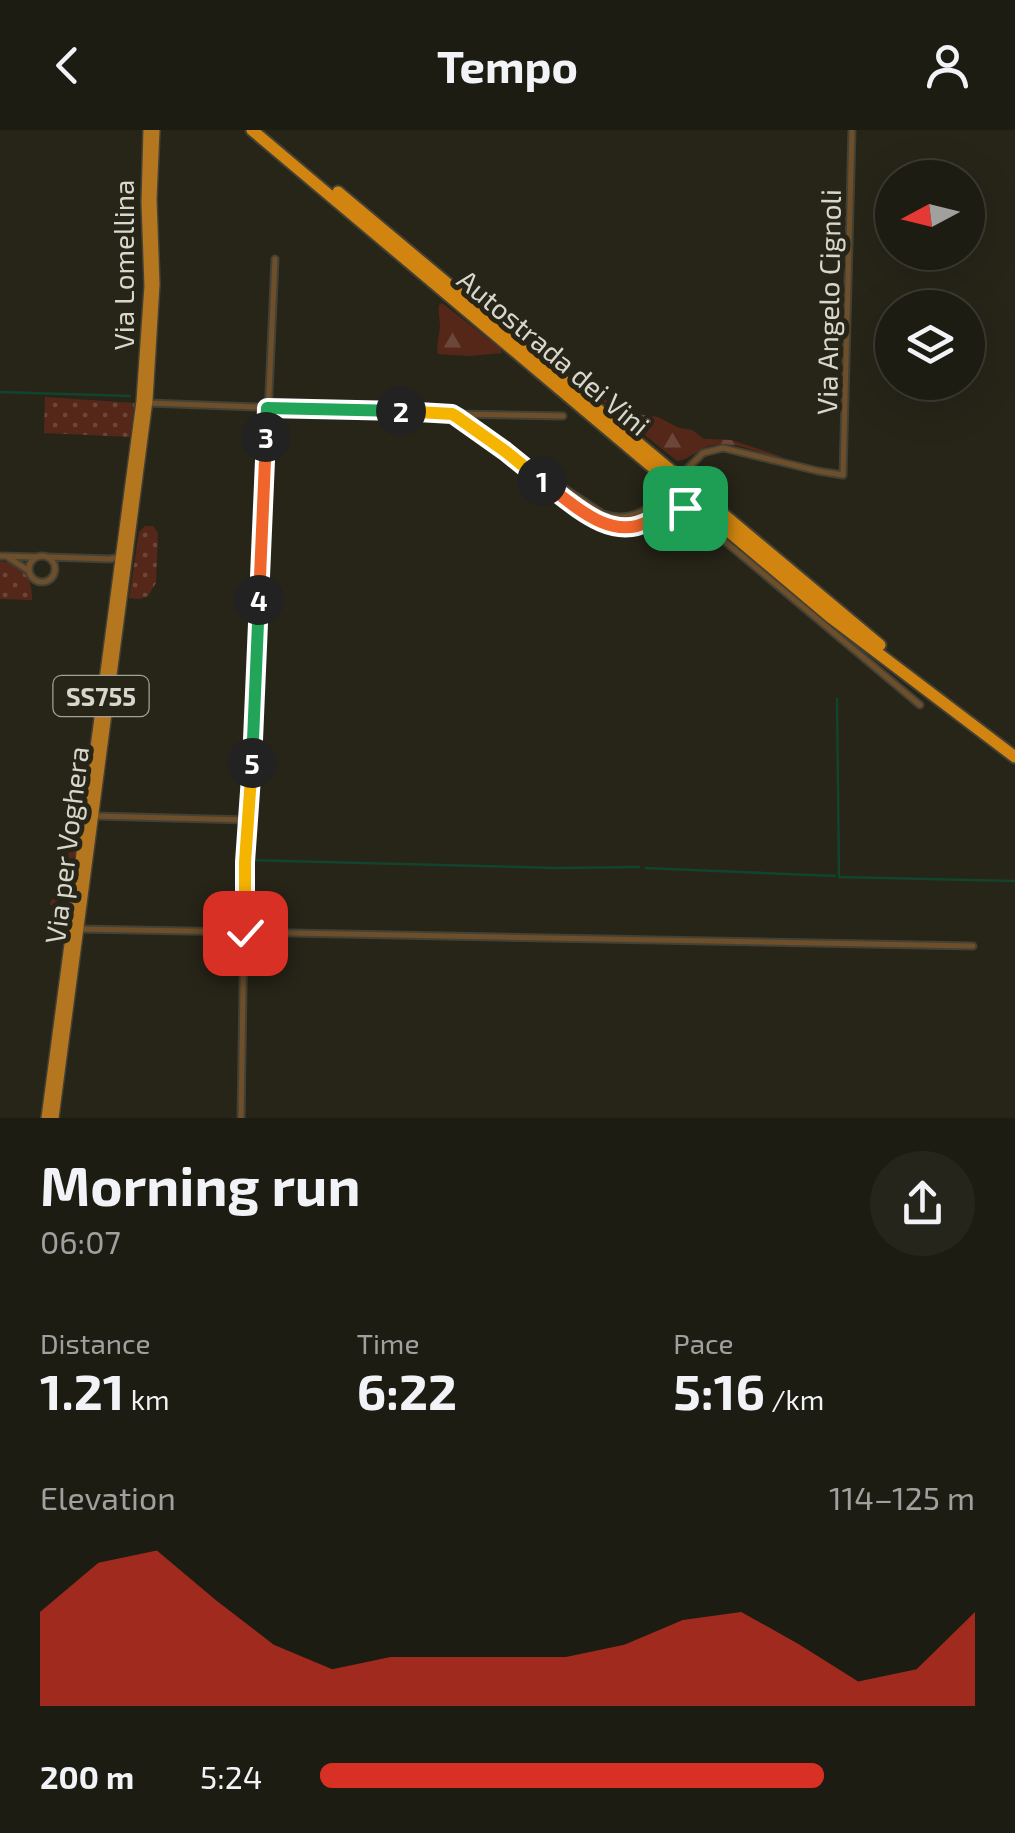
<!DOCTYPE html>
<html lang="en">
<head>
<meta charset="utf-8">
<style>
  :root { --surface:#1d1c12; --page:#25251b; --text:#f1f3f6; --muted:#a0a19f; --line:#3b3a32; --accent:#d93025 }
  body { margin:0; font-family:"Exo 2",sans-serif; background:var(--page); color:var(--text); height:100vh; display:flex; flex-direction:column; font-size:38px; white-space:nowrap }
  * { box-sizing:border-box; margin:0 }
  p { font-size:32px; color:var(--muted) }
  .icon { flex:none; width:55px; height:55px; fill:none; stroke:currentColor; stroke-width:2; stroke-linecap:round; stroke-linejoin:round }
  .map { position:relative; height:988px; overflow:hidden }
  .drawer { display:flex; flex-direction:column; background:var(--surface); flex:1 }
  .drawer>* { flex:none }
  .needle { width:65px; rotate:263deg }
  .buttons { position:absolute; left:875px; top:30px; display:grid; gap:20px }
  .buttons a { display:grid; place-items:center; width:110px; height:110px; border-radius:50%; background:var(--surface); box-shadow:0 10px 40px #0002,0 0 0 2px var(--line); font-size:50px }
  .pin { position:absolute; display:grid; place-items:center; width:85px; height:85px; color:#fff; margin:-42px; border-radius:20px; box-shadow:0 5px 15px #0006 }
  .km { position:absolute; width:50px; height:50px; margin:-25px; border-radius:50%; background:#222; color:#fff; font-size:28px; line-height:50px; text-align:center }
  .round { display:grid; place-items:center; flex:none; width:105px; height:105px; border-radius:52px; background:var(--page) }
  .overview { display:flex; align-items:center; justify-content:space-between; height:170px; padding:0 40px }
  h1 { font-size:55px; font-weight:700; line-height:75px }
  .figures { display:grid; grid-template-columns:repeat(3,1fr); gap:15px; height:170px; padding:10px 40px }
  .figures div { display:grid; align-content:center }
  .figures b { font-size:50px; font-weight:700 }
  .figures small { font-size:28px; font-weight:400 }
  .figures p { font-size:28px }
  .chart { height:280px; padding:20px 40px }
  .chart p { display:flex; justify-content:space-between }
  .chart svg { width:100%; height:180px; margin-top:10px; fill:var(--accent); opacity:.7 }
  ul { padding:0 40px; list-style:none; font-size:32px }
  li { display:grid; grid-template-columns:160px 120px 1fr; align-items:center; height:75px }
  li i { height:25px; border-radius:12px; background:var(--accent) }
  header { display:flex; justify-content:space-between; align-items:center; height:130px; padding:0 40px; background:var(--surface); font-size:45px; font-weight:700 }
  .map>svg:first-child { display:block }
</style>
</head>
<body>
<header><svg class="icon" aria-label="back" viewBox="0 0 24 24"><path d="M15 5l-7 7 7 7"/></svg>Tempo<svg class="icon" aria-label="person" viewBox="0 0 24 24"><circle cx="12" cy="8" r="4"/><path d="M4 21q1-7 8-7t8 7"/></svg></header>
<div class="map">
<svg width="1015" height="988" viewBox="0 0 1015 988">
  <defs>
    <pattern id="grass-dots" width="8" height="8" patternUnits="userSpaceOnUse" patternTransform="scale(2.5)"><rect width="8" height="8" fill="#542719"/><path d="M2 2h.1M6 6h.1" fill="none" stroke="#6c4639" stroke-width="1.8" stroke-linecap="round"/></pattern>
    <pattern id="forest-firs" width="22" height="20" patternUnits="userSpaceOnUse" patternTransform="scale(2.5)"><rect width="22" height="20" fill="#542719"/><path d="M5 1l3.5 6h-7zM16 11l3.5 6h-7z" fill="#6c4639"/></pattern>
  </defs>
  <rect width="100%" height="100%" fill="#272518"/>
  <path fill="url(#grass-dots)" d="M45,267l90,6 -5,34 -86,-4z
    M145,396h8l5,7 -2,50 -8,13 -9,3 -10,-1 10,-66z
    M0,431c22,3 33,17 32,39l-32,-1z
    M75,643h5c-1,12 -5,25 -4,36 1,23 9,28 -4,52h-3l-5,33 -12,13 -2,-4 6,-10 7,-55 8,-1v-7l-5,-1 1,-8h4l4,-35 -4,-1z"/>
  <path fill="url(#forest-firs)" d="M442,173l58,45 2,5 -33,3 -31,-2c-2,-8 1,-17 2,-27 0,-8 -2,-14 -1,-22z
    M595,262l29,20 34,5 21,11 13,2 12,9 27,1 52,17c-23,-2 -45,-16 -70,-12 -14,2 -22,15 -36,16l-77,-62z"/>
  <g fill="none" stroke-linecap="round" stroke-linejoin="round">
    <path stroke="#11442d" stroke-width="2.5" d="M0,262l130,4
      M837,569l2,178 176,4
      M248,730l310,8 81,-1
      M646,738l189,8"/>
    <defs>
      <path id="street" d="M148,273l304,11 151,100c24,8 39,-1 59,-15
        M456,284l107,2
        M515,330c19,18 66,54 90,64 11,5 26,5 38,0 17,-6 23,-21 42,-16l235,197
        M689,337l14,-14 20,-5 95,23 25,4 9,-345
        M0,426l37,1
        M29 439a13 13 0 1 1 26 0a13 13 0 1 1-26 0Z
        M48,427l62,2 10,-2
        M9,428l20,13
        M96,686l152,4
        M79,799l894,17
        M241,988l4,-256 6,-66 24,-537"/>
      <path id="primary" d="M46,988l95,-717 8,-115 -3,-83 2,-73
        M54,988l94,-718 7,-116 -3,-85 3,-69"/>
      <path id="highway" d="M252,0l577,486 186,141
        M338,62l542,453"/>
    </defs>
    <use href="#street" stroke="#434135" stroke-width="9"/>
    <use href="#primary" stroke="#434135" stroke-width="12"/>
    <use href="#highway" stroke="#434135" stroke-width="15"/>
    <use href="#street" stroke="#6d4f2b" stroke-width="5"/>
    <use href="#primary" stroke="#b57620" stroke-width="9"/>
    <use href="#highway" stroke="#d18510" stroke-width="11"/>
    <defs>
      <path id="street-bridge" d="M662,369l27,-32"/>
    </defs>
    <use href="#street-bridge" stroke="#434135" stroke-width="9" stroke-linecap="butt"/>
    <use href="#street-bridge" stroke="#6d4f2b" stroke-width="5"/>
  </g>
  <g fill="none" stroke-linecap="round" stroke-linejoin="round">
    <defs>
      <path id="split-1" d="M542,351c30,22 68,62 107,40 14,-8 20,-17 36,-13"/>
      <path id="split-2" d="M401,281l51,3 5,3 48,34 37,30"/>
      <path id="split-3" d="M266,307l1,-29 134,3"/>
      <path id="split-4" d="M259,470l7,-163"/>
      <path id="split-5" d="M252,633l7,-163"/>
      <path id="split-6" d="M245,803v-71l7,-99"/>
    </defs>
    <use href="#split-1" stroke="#fff" stroke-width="20"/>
    <use href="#split-2" stroke="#fff" stroke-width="20"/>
    <use href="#split-3" stroke="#fff" stroke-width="20"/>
    <use href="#split-4" stroke="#fff" stroke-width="20"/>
    <use href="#split-5" stroke="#fff" stroke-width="20"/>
    <use href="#split-6" stroke="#fff" stroke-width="20"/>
    <use href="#split-1" stroke="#f0652b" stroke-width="12"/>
    <use href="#split-2" stroke="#f5b400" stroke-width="12"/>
    <use href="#split-3" stroke="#22a559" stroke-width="12"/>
    <use href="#split-4" stroke="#f0652b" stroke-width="12"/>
    <use href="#split-5" stroke="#22a559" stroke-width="12"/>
    <use href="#split-6" stroke="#f5b400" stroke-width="12"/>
  </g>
  <g text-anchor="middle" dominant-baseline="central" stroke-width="10" stroke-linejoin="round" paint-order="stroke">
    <rect fill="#272518" stroke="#a3a297" stroke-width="2.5" x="53.5" y="546" width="95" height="40" rx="8"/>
    <g font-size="25" font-weight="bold" fill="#d8d7ce">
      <text x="101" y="566">SS755</text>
    </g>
    <g font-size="28" fill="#d8d7ce" stroke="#272518">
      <text transform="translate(123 135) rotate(-90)">Via Lomellina</text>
      <text transform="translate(828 172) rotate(-89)">Via Angelo Cignoli</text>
      <text transform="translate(554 222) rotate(40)">Autostrada dei Vini</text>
      <text transform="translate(66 715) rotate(-83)">Via per Voghera</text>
    </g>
  </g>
</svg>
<div class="buttons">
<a><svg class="needle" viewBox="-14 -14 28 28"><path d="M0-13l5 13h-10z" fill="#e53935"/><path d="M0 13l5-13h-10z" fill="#a0a19f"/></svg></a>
<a><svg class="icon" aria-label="layers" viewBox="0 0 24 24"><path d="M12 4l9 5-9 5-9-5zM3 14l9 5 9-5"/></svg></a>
</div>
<div class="pin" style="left:685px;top:378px;background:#1e9e55"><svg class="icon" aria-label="arrive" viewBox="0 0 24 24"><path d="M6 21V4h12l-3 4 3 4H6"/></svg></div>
<div class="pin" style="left:245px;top:803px;background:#d93025"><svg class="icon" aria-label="check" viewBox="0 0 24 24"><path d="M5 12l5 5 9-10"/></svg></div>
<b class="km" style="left:542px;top:351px">1</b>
<b class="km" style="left:401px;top:281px">2</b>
<b class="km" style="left:266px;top:307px">3</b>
<b class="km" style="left:259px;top:470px">4</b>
<b class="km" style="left:252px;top:633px">5</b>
</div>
<section class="drawer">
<div class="overview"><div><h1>Morning run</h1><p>06:07</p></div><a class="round"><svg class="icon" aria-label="share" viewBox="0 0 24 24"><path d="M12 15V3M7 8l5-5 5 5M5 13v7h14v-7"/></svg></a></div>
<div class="figures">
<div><p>Distance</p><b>1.21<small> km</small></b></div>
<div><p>Time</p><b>6:22</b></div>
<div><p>Pace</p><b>5:16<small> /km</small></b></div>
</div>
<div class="chart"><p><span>Elevation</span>114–125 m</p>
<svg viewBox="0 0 160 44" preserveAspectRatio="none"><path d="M0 44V21L10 9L20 6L30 18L40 29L50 35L60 32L70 32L80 32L90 32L100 29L110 23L120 21L130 29L140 38L150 35L160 21V44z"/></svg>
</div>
<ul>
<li><b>200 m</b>5:24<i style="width:77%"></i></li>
</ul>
</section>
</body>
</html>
